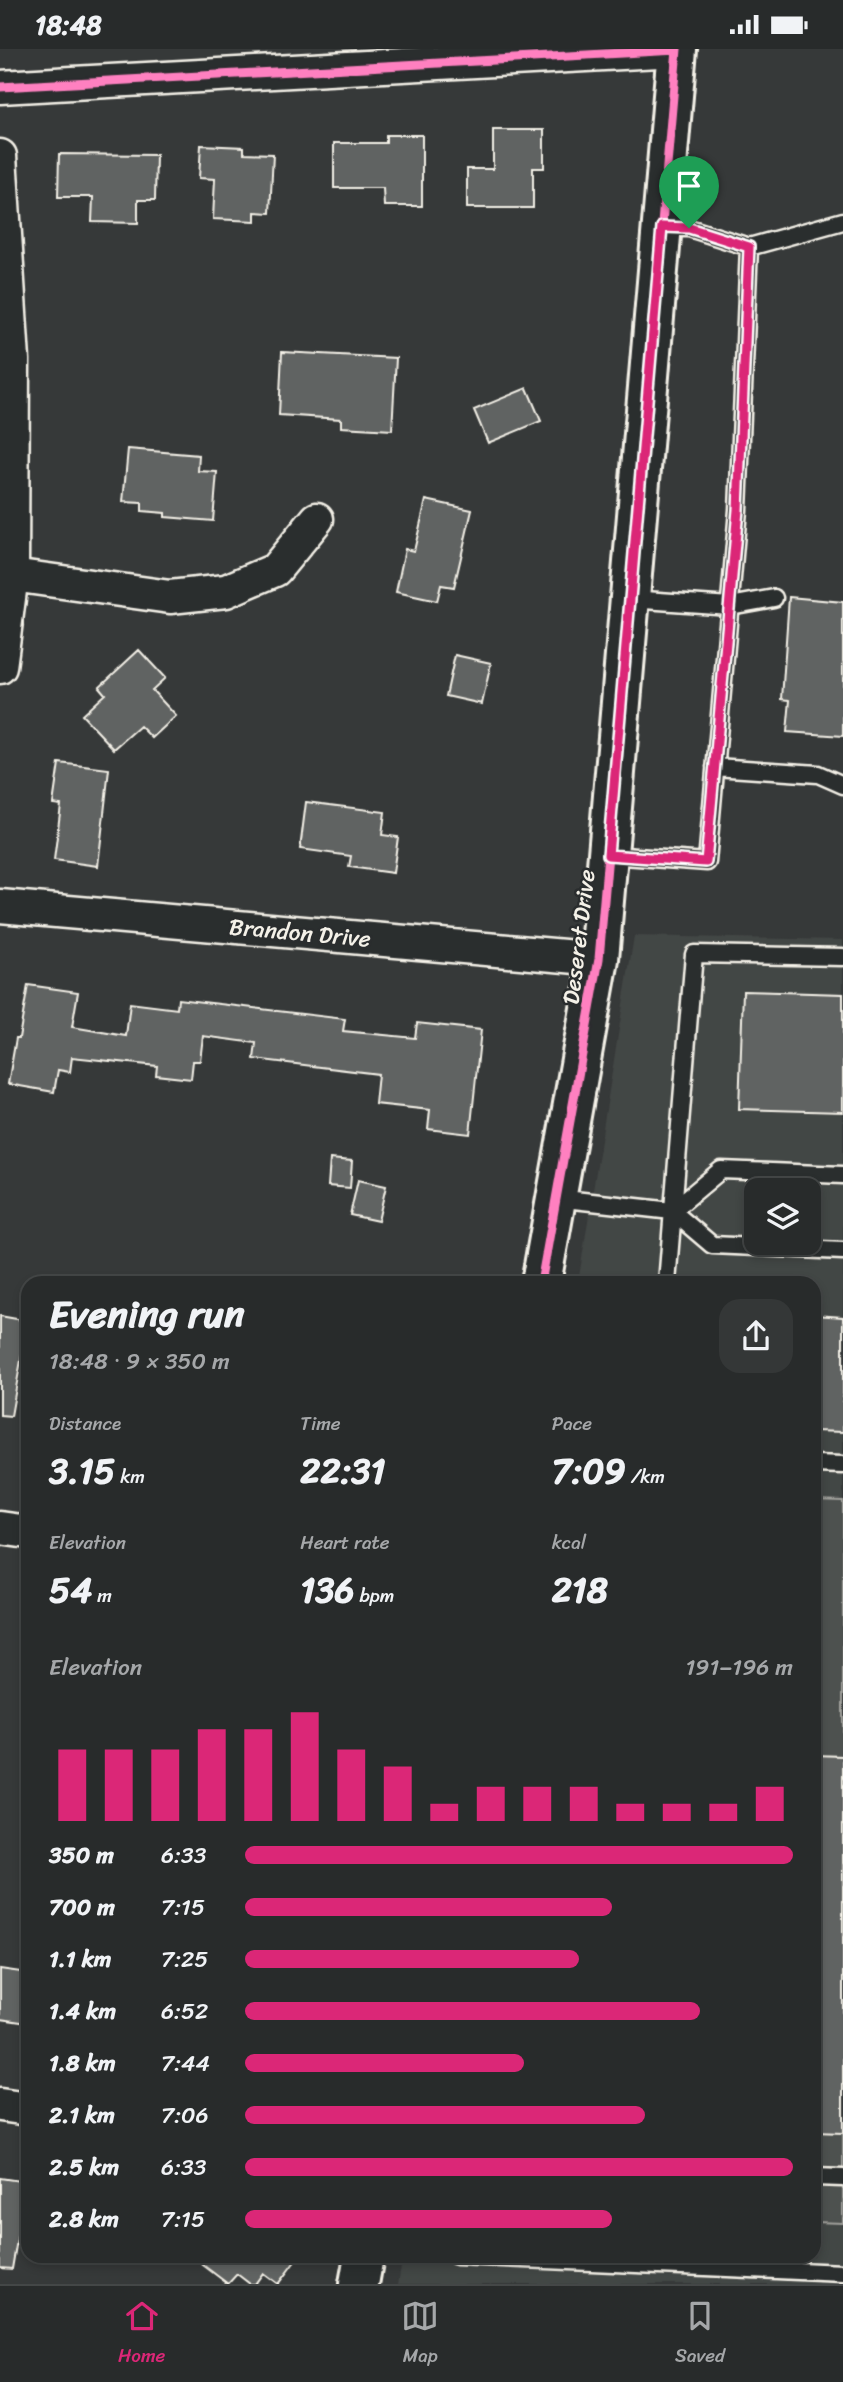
<!DOCTYPE html>
<html lang="en">
<head>
<meta charset="utf-8">
<style>
  :root { --surface:#282b2b; --page:#343737; --text:#f1f3f6; --muted:#a5a7a9; --line:#444747; --accent:#db2777 }
  body { margin:0; font-family:Sriracha,sans-serif; background:var(--page); color:var(--text); height:100vh; display:flex; flex-direction:column; font-size:26px; white-space:nowrap }
  * { box-sizing:border-box; margin:0 }
  p { font-size:23px; color:var(--muted) }
  .icon { flex:none; width:38px; height:38px; fill:none; stroke:currentColor; stroke-width:2; stroke-linecap:round; stroke-linejoin:round }
  .map { position:relative; flex:1; overflow:hidden }
  .panel { position:absolute; left:21px; top:1227px; width:800px; height:987px; display:flex; flex-direction:column; background:var(--surface); border-radius:21px; box-shadow:0 4px 10px #0003,0 0 0 2px var(--line) }
  .panel>* { flex:none }
  .controls { position:absolute; left:744px; top:1129px; display:grid; gap:14px }
  .controls a { display:grid; place-items:center; width:77px; height:77px; border-radius:14px; background:var(--surface); box-shadow:0 4px 10px #0003,0 0 0 2px var(--line); font-size:35px }
  .pin { position:absolute; display:grid; place-items:center; width:60px; height:60px; color:#fff; margin:-72px -30px; border-radius:50% 50% 50% 0; rotate:-45deg; box-shadow:0 0 7px #0007 }
  .pin .icon { rotate:45deg }
  .round { display:grid; place-items:center; flex:none; width:74px; height:74px; border-radius:21px; background:var(--page) }
  .head { display:flex; align-items:center; justify-content:space-between; height:119px; padding:0 28px }
  h1 { font-size:38px; font-weight:700; line-height:52px }
  .metrics { display:grid; grid-template-columns:repeat(3,1fr); gap:10px; height:119px; padding:7px 28px }
  .metrics div { display:grid; align-content:center }
  .metrics b { font-size:35px; font-weight:700 }
  .metrics small { font-size:19px; font-weight:400 }
  .metrics p { font-size:19px }
  .chart { height:196px; padding:14px 28px }
  .chart p { display:flex; justify-content:space-between }
  .chart svg { width:100%; height:126px; margin-top:7px; stroke:var(--accent); stroke-width:6 }
  ul { padding:0 28px; list-style:none; font-size:23px }
  li { display:grid; grid-template-columns:112px 84px 1fr; align-items:center; height:52px }
  li i { height:18px; border-radius:9px; background:var(--accent) }
  .status { display:flex; justify-content:space-between; align-items:center; height:49px; padding:0 35px; background:var(--surface); direction:ltr }
  .status svg { height:19px; fill:currentColor }
  .tab-bar { display:flex; justify-content:space-around; align-items:center; height:98px; border-top:2px solid var(--line); background:var(--surface); font-size:19px; color:var(--muted) }
  .tab-bar a { display:grid; justify-items:center; gap:4px }
  .tab-bar .on { color:var(--accent) }
  .map>svg:first-child { display:block }
</style>
</head>
<body>
<div class="status"><b>18:48</b><svg viewBox="0 0 49 12"><path d="M0 12V9h3v3zM5 12V6h3v6zM10 12V3h3v9zM15 12V0h3v12zM26 1h20v11H26zM47 4h2v5h-2z"/></svg></div>
<div class="map">
<svg width="843" height="2235" viewBox="0 0 843 2235">
  <rect width="100%" height="100%" fill="#363939"/>
  <filter id="ink" filterUnits="userSpaceOnUse"><feTurbulence type="fractalNoise" baseFrequency=".0143" numOctaves="2"/><feDisplacementMap in="SourceGraphic" scale="14" xChannelSelector="R" yChannelSelector="G"/><feConvolveMatrix kernelMatrix="1 2 1 2 8 2 1 2 1" color-interpolation-filters="sRGB"/></filter>
  <g filter="url(#ink)">
    <path fill="#434645" fill-rule="evenodd" d="M634,887l209,4v561l-29,-1v-217h-236zM756,1141h52v53h-52z
      M814,2173l29,1v61h-445l5,-28h411z"/>
    <path fill="#4e514f" stroke="#a1a19c" stroke-width="2" d="M814,1451l29,1v722l-29,-1z"/>
    <path fill="#616362" stroke="#f4f1e8" stroke-width="2" d="M493,81h51v38h-11v40h-66v-39h26z
      M386,86h36v71h-38l-1,-18h-49v-45h52z
      M201,96l43,2v6l29,1 -3,59 -15,-1v9l-42,-2 2,-40 -16,-1z
      M59,105l97,1 -1,45h-17v23l-46,-1 1,-25h-35z
      M282,303l114,6 -4,72 -51,-3v-8l-62,-4z
      M527,339l14,33 -53,22 -14,-33z
      M128,400l71,6 -1,16 19,1 -4,49 -48,-4v-4l-23,-2v-8l-19,-1z
      M426,451l46,10 -18,77 -13,-2 -4,16 -41,-9 9,-43 9,2z
      M789,548l54,5v134l-56,-4 3,-32 -8,-1z
      M139,601l26,28 -13,12 24,26 -24,22 -12,-12 -26,23 -32,-34 23,-21 -6,-7z
      M455,606l36,8 -9,41 -36,-8z
      M59,714l50,6 -11,97 -44,-6 7,-55 -8,-1z
      M306,753l79,10 -3,23 16,2 -5,36 -44,-6 2,-11 -51,-7z
      M28,936l50,7 -6,35 54,9 4,-33 47,6 1,-10 167,20 -2,12 72,7 2,-15 64,7 -11,104 -42,-5 2,-19 -55,-6 3,-30 -124,-15 2,-16 -53,-7 -3,25h-7l-2,18 -35,-4 1,-9 -85,-9 -2,15 -12,-2 -4,22 -46,-8 8,-46h3z
      M743,942l100,3v118l-104,-3z
      M330,1110l22,2 -2,27 -22,-2z
      M358,1131l28,6 -8,35 -28,-6z
      M814,1266l29,2v115l-29,-1z
      M0,1267l28,5 -17,95 -11,-1z
      M814,1706l29,1v377l-29,-1z
      M0,1920l28,4v50l-28,-4z
      M0,2129l27,4 -15,87 -12,-1z
      M191,2207h108l-21,28 -15,-11 -8,11h-5l-13,-10 -9,10z"/>
    <g fill="none" stroke-linecap="round" stroke-linejoin="round">
      <defs>
        <path id="service" d="M749,198l94,-26
          M630,550l100,7 44,-8
          M715,718l103,7 25,11
          M609,806l98,7 31,-352 11,-263 -60,-19h-27
          M556,1149l116,13 40,34 131,6
          M672,1162l49,-41 122,5
          M667,1234l27,-329 149,3
          M814,1415l29,1
          M814,2128l29,1
          M456,2207l387,17"/>
        <path id="minor" d="M0,38l677,-37
          M0,107l13,204 -1,215 -12,92
          M12,526l158,22 56,-6 49,-21 42,-51
          M0,857l599,53
          M0,1479l28,4
          M0,2056l28,4"/>
        <path id="tertiary" d="M541,1234l58,-324 78,-910
          M359,2235l5,-28"/>
      </defs>
      <use href="#service" stroke="#f4f1e8" stroke-width="21"/>
      <use href="#minor" stroke="#f4f1e8" stroke-width="37"/>
      <use href="#tertiary" stroke="#f4f1e8" stroke-width="44"/>
      <use href="#service" stroke="#2a2d2e" stroke-width="16"/>
      <use href="#minor" stroke="#2a2d2e" stroke-width="32"/>
      <use href="#tertiary" stroke="#2a2d2e" stroke-width="38"/>
      <defs>
        <path id="cycleway" d="M0,38l677,-37
          M541,1234l58,-324 78,-910"/>
      </defs>
      <use href="#cycleway" stroke="#2a2d2e" stroke-width="13"/>
      <use href="#cycleway" stroke="#ff80c0" stroke-width="9"/>
    </g>
  </g>
  <g fill="none" stroke-linecap="round" stroke-linejoin="round" filter="url(#ink)">
    <defs>
      <path id="route" d="M662,178l27,1 60,19 -11,263 -32,352 -98,-7z"/>
    </defs>
    <use href="#route" stroke="#fff" stroke-width="14"/>
    <use href="#route" stroke="#db2777" stroke-width="9"/>
  </g>
  <g text-anchor="middle" dominant-baseline="central" stroke-width="5" stroke-linejoin="round" paint-order="stroke">
    <g font-size="23" fill="#f4f1e8" stroke="#2a2d2e">
      <text transform="translate(300 884) rotate(5)">Brandon Drive</text>
      <text transform="translate(579 888) rotate(-83)">Deseret Drive</text>
    </g>
  </g>
</svg>
<div class="controls">
<a><svg class="icon" aria-label="layers" viewBox="0 0 24 24"><path d="M12 4l9 5-9 5-9-5zM3 14l9 5 9-5"/></svg></a>
</div>
<div class="pin" style="left:689px;top:179px;background:#1e9e55"><svg class="icon" aria-label="arrive" viewBox="0 0 24 24"><path d="M6 21V4h12l-3 4 3 4H6"/></svg></div>
<section class="panel">
<div class="head"><div><h1>Evening run</h1><p>18:48 · 9 × 350 m</p></div><a class="round"><svg class="icon" aria-label="share" viewBox="0 0 24 24"><path d="M12 15V3M7 8l5-5 5 5M5 13v7h14v-7"/></svg></a></div>
<div class="metrics">
<div><p>Distance</p><b>3.15<small> km</small></b></div>
<div><p>Time</p><b>22:31</b></div>
<div><p>Pace</p><b>7:09<small> /km</small></b></div>
</div>
<div class="metrics">
<div><p>Elevation</p><b>54<small> m</small></b></div>
<div><p>Heart rate</p><b>136<small> bpm</small></b></div>
<div><p>kcal</p><b>218</b></div>
</div>
<div class="chart"><p><span>Elevation</span>191–196 m</p>
<svg viewBox="0 0 160 44" preserveAspectRatio="none"><path d="M5 44V19M15 44V19M25 44V19M35 44V12M45 44V12M55 44V6M65 44V19M75 44V25M85 44V38M95 44V32M105 44V32M115 44V32M125 44V38M135 44V38M145 44V38M155 44V32"/></svg>
</div>
<ul>
<li><b>350 m</b>6:33<i style="width:100%"></i></li>
<li><b>700 m</b>7:15<i style="width:67%"></i></li>
<li><b>1.1 km</b>7:25<i style="width:61%"></i></li>
<li><b>1.4 km</b>6:52<i style="width:83%"></i></li>
<li><b>1.8 km</b>7:44<i style="width:51%"></i></li>
<li><b>2.1 km</b>7:06<i style="width:73%"></i></li>
<li><b>2.5 km</b>6:33<i style="width:100%"></i></li>
<li><b>2.8 km</b>7:15<i style="width:67%"></i></li>
</ul>
</section>
</div>
<nav class="tab-bar">
<a class="on"><svg class="icon" aria-label="home" viewBox="0 0 24 24"><path d="M3 11l9-7 9 7M6 9v11h12V9"/></svg>Home</a>
<a><svg class="icon" aria-label="map" viewBox="0 0 24 24"><path d="M3 6l6-2 6 2 6-2v14l-6 2-6-2-6 2zM9 4v14M15 6v14"/></svg>Map</a>
<a><svg class="icon" aria-label="saved" viewBox="0 0 24 24"><path d="M7 4h10v16l-5-4-5 4z"/></svg>Saved</a>
</nav>
</body>
</html>
